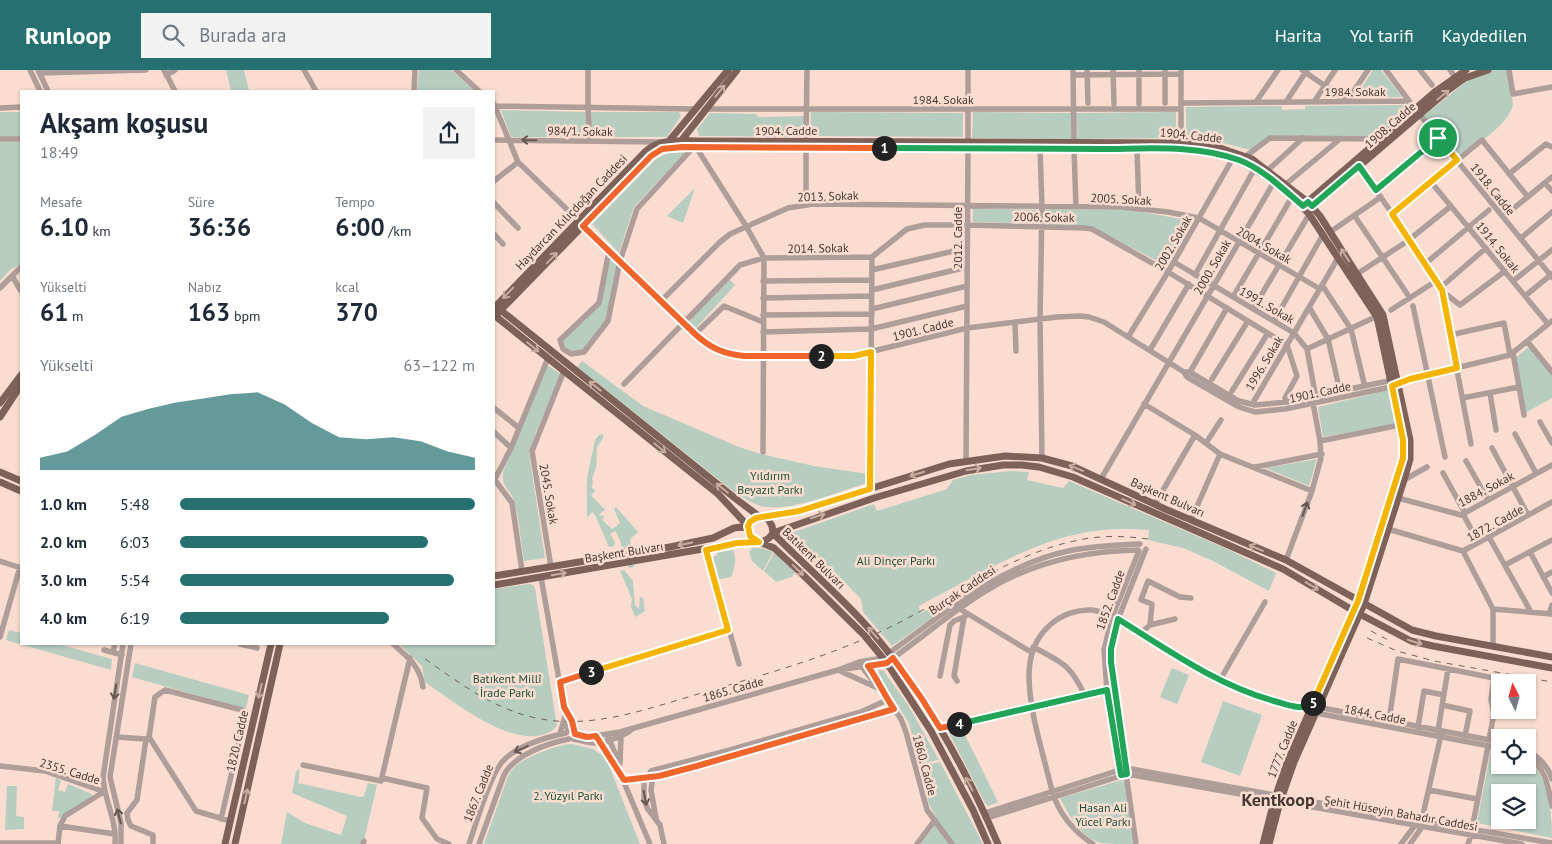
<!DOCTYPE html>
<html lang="tr">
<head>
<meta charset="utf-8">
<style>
  :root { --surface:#fff; --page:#f2f2f3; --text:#1f2937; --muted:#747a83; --accent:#257070 }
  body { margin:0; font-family:"PT Sans",sans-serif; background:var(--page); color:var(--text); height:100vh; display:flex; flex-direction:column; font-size:19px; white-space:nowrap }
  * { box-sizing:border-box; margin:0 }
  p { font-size:16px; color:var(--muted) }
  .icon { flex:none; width:28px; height:28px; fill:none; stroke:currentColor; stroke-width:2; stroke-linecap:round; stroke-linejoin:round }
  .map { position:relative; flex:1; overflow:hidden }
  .side { position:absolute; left:20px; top:20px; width:475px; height:555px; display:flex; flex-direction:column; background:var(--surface); border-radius:0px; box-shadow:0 1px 4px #0004 }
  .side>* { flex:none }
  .needle { width:32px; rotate:354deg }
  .tools { position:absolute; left:1491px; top:604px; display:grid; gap:10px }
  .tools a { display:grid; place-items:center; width:45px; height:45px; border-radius:0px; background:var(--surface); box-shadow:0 1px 4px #0004; font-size:25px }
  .pin { position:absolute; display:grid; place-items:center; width:42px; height:42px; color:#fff; margin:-21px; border:2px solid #fff; border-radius:50%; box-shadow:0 1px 5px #0007 }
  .km { position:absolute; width:25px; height:25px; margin:-12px; border-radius:50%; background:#222; color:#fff; font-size:14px; line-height:25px; text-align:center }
  .round { display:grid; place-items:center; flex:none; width:52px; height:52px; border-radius:0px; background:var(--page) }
  .overview { display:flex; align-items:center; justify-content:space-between; height:85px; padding:0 20px }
  h1 { font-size:28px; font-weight:700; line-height:38px }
  .stats { display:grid; grid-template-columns:repeat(3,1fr); gap:8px; height:85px; padding:5px 20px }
  .stats div { display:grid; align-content:center }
  .stats b { font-size:25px; font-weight:700 }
  .stats small { font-size:14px; font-weight:400 }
  .stats p { font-size:14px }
  .chart { height:140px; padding:10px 20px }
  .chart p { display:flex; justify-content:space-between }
  .chart svg { width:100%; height:90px; margin-top:5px; fill:var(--accent); opacity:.7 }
  ul { padding:0 20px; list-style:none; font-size:16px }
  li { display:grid; grid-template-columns:80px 60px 1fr; align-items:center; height:38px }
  li i { height:12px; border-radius:6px; background:var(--accent) }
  header { display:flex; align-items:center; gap:30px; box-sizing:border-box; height:70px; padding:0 25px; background:var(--accent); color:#fff }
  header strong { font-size:24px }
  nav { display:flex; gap:28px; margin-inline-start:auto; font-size:18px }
  .search { width:350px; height:45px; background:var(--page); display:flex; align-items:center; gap:12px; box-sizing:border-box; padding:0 18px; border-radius:0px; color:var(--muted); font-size:19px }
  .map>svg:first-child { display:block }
</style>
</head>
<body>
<header>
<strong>Runloop</strong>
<div class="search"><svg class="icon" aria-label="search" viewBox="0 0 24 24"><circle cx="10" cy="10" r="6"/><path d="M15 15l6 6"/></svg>Burada ara</div>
<nav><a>Harita</a><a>Yol tarifi</a><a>Kaydedilen</a></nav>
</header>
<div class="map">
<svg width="1552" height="774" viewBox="0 0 1552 774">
  <rect width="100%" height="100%" fill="#faddd0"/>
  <path fill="#b6cdc0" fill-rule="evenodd" d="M226,0h18l5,21h-18z
    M419,0h32l24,21h-58z
    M1373,0h8l21,27 -47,1z
    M1494,0h14l5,34c-3,20 -39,42 -54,54l-36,-42 48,-38 8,-4z
    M1407,35l1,3 -31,30 -108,-1 -18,13 -32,-8 -33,-4v-31l96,-1v4l23,-1v-3z
    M501,40l86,2 1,25h-77z
    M0,42h21v26h-21z
    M591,42h88l2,4 -14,21h-74z
    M811,42l152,1v24l-153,-1z
    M973,42l98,1v26l-99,-1z
    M1176,42v26l-99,1 -1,-26z
    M710,43l46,1 3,3 45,-1v21l-105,-1 -2,-7z
    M0,72h21v122l-11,6 -10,11z
    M686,82l-52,55 -15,46 -27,-29 64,-65 12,-6z
    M695,118l-12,35 -16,-7z
    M973,138l67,2 -1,14 -66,-2z
    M1045,139l86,1 62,11 -26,45 -77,-40 -45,-1z
    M609,188l8,8 -10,52 -24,33 -12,1 -7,-6 -1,-8 37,-33z
    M727,207l8,8 -40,44 -7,-6z
    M1530,276l22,29v23l-27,15 -10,-55z
    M582,291l61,45 96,41 22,7 53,12 54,8 -1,9c-27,8 -71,27 -99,24 -12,0 -25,-10 -35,-16l-156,-124z
    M547,295l14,9 -25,58 -7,21 16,105 -21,3c-3,-18 -5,-43 -10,-60 -4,-13 -13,-13 -11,-29z
    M1389,320l6,34 -72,13 -5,-30z
    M603,364v4l-6,9 -1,21 -4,11 1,5 -2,2 4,5 -4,4 14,15 -7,5 7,1 -3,4 10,9 8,-6 -6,-14 2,-2 22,25 -8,7 4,28 -5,1c-7,-13 -6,-26 -14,-37l-5,3 5,8 -1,4 -5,1 -14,-32 -3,-3 -5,6v-40l8,-38 4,-5z
    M1317,389l-8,27 -44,-18z
    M1011,401l18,1 -2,8 36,8 6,-7 158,68 49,24 -7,18 -56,-30 -30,-13 -35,-8 1,-10c-25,-2 -51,-1 -76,5 -51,12 -108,47 -154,71l1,7 3,-1 76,-41 -107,75 -29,-34 -2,-13 -28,-29 -11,1 -30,-30 -1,-5 3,-4 80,-28 3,7 70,-22 6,-9 18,-5z
    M751,478h11l11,4 -10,19 -11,-10 -3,-10 2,-1z
    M733,480c4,8 2,18 -2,27l-15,3 -4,-16v-6l5,-3v-3z
    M774,483l21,19 -3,5 -16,5 -12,-11z
    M624,500l9,11 2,24 4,4 1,-12 3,1 2,13 -10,6 -4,-11 1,-7 -12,-28z
    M529,514l4,1 2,3 22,138c-32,34 -104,-25 -132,-44l-3,-16 -23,-22h95v-55z
    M9,560l12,3v11h37l54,15 -1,11 -105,-30z
    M135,593l114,32 -3,14 -114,-32z
    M1172,598l17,7 -12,29 -17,-7z
    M879,600h4l25,35 31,55 -20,4 -10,-41 -31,-49z
    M1223,631l39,14 -22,61 -39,-14z
    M961,657l37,75h1l-11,4 -3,-3 -36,-70z
    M572,674l21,5 13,9 34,86h-156l24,-68c3,-4 5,-9 10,-12 11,-8 41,-20 54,-20z
    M1491,680l9,3v12h28v-4c21,13 24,54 24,77l-75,-15zM1500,722h28v28h-28z
    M940,692l43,82h-62l17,-23 -9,-17 -10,-37z
    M300,699l-2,14 63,14 3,-1 4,-13 9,2 -14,59h-82l6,-32 18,11 36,12 6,-19 -55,-23 4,-22z
    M56,707l5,4 -3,9 7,2 3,-8 24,10v2l-34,23 1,-8h-7z
    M1122,710l3,2 8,62c-10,0 -23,0 -32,-1 -20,-6 -32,-27 -41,-45z
    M7,716h10l-1,30 8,1v12l-19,1z"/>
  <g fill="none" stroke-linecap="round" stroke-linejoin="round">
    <path stroke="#ae9d98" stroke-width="5.5" d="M30,0l10,21
      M38,0l10,21
      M164,0l11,21
      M304,0l12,21
      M456,0l23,21
      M588,0v37l2,34
      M1073,0l1,73
      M1087,0l1,33
      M1113,0l1,34
      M1139,0v34
      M1165,0v33
      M1181,0v73
      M1302,0l45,31 21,-31
      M1386,0l29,39
      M1420,0l12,15
      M1450,0l5,7
      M1509,0l4,24 39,-7
      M40,3l106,-3
      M166,5l9,-5
      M1073,5l108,-1
      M414,21l1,-21
      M1256,32l22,-32
      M1286,32l21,-32
      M1314,32l21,-32
      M1181,33l228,-2
      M494,34l24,58 187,181c13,8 24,11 39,13h109l114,-28 90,-11 23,-1 9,1 15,5 80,50 3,5 52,30 16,5 30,-3 101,-21 13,-3 11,-6 100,-24 42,-34
      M494,36l200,3
      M0,38l21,-1
      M705,39h476
      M1419,44l133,163
      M0,69h21
      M494,70l168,2
      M806,71l1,-71
      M968,72v-72
      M696,77l50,79 18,32 -1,194
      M806,78v57
      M1040,78l2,59 -2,112 2,139
      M1074,79l2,58
      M1137,79l2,60
      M1246,86l24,-18 110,1
      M1359,96l51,73 32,52 18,14 45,-34
      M1268,100l35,-32
      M1509,104l37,-30 6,3
      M494,111l24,-19
      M1431,112l117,142
      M1545,113l7,8
      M1286,114l54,-45
      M1376,120l62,-52
      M494,133l24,25
      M1392,144l90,-74 46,57
      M1354,145l56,83
      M1503,147l49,-40
      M1330,162l51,-35
      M494,164l9,10
      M1521,168l31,-26
      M1410,169l41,-33
      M609,181l-10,52 -39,37 3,9 8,5 13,-2 24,-31 12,-60 17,-52 53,-58
      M1174,192l120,71 13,16 8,44
      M1425,194l64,-54
      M872,200l95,-22
      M1357,204l49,-32
      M1195,205l60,-107
      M12,206l9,15
      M763,211l109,-1
      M1513,211l39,-31
      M1322,215l29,44 13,54
      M0,218l21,-21
      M1440,218l46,-40
      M872,220l95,-23
      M1442,221l29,153
      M1525,226l27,-22
      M1233,227l59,-100
      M763,228l109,-2
      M661,231l58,-58 11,-9 58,-26 25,-4 309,3 46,5 31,6 121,71
      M1413,236l32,151
      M1309,237l19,32 11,48
      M872,239l95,-23
      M1253,239l54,-91
      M1391,240l45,-29
      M763,245l109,-1
      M1274,251l47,-83
      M1015,252l1,29
      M763,262l108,-3 96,-23
      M695,264l29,-28 39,16
      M1450,265l54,-12 6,32
      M1128,267l40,-65 65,-114
      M1527,271l25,31
      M1307,279l66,-31
      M1150,280l39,-66
      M1513,283l11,62
      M1184,302h6l49,29 16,4 32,-3 106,-22
      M1190,302l37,-64
      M1212,309l36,-58
      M624,314l116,-119 24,-7 108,-1 35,-28 18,-4h42l118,3 7,1 76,43 119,73 10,31 -12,22
      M1232,321l36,-58
      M1490,323l6,37
      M1462,328l57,-11
      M1254,331l84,-143
      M1144,334l51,31 25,19 92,37
      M494,338l25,20
      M1540,352l12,21
      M494,362l17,16
      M1515,364l21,39
      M1320,371l80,-16
      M1206,373l15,-23
      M1492,378l36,67
      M966,391l2,-313
      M1466,391l22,39
      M1255,397l67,-13
      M1443,403l22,40
      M1101,409l173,-297
      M495,410l17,23 10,68
      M1404,410l23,-13
      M494,411l17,-33 37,-90
      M870,419l2,-232
      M1398,428l63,17 91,-50
      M1155,434l40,-69
      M1463,444l12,22
      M1191,450l29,-66
      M1388,459l75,22 89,-49
      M1489,467l42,75
      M706,480l33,114
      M1463,481l30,58v38
      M1530,482l22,41
      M1286,490l26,-69 9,-33 -1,-17 -7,-38
      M0,491l21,7
      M1505,495l47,-25
      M551,497l-19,-116 32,-80
      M541,507l27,154
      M1543,507l9,-5
      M960,539l71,43
      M1493,539l59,5
      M1549,544l3,-9
      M1150,555l25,-6
      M1141,563l9,-8 2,-21 -11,-4 7,-19 32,16 11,1
      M0,567l20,-70
      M240,574l17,4
      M393,574c15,13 27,22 30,43
      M1033,577c29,15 38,18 52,49
      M104,580l18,5
      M113,582l2,-8
      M889,583c56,-40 110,-87 179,-102 23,-5 48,-6 72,-7
      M883,588l-24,4 -21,8 49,-7
      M893,588c31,-22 60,-47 93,-67 46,-29 98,-40 152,-41
      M861,596l19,23 -2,-9 -11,-15
      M940,606l10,-51 4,-4 10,-4
      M1220,610l45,-78
      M560,611l168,-50
      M957,611l-3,-5 10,-59 4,-3
      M1442,635l28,6 -5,25
      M566,641l6,10 2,11
      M1389,651l9,-62 96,19 -3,22 3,13 -5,27
      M1418,657l6,-36 20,4
      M940,658l167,-37
      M1438,661l10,-62
      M560,664l5,-18
      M575,664l12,3 33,-5 218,-62 42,19 21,30 5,13 21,78 25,34
      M596,666l24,37 30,71
      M116,667l30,2 3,-2 6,-40 10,-7 77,20 3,3v3l-24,103
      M149,667l47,74 34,10
      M608,667l8,18 3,13
      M146,669l-9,61 -10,13 1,7 3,6 22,9v9
      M573,669c7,1 14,4 20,4 10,1 33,-8 39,-14
      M1500,672l-188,-36 -12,2 16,5 184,35
      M1528,681c12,7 20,15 24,28
      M1528,687c18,11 20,29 24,49
      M620,693l1,-27
      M303,695l78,16 29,-123
      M0,696l45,5 60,21
      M1120,701l-13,-80 -3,-41 8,-33 27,-66
      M382,708l45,10 -5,30 15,21 12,5
      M623,710l26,-3
      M1429,720l48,9
      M985,743l141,-45 159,29 267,46
      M656,748l-5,-28 2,-14 44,-10 197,-57
      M987,748l140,-44 395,70
      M60,756l5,-10 40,-25
      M1472,759l16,-83
      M0,773h58
      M58,774l2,-18 55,8
      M115,774c2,-24 -11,-44 -12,-67l20,-133
      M121,774v-21l-11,-46 21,-133
      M363,774l1,-3
      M469,774c7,-20 21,-69 34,-83 13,-15 44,-24 63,-28
      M479,774l25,-69c10,-20 44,-32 65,-36
      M664,774l-4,-19 -13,-17 -3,-9v-17l7,-11 79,-21 131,-38 26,-12
      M917,774l18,-24
      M1093,774c-20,-13 -34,-30 -41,-53 -8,-35 -23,-79 -23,-115 0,-20 5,-37 21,-51 11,-10 27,-16 42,-15 18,3 35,15 51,24 26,16 51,34 78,47 25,13 52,20 79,27
      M1136,774l-22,-155 -3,-35 7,-35 28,-70
      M1401,774l15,-20
      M1410,774l12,-17v-8l19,-84
      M1468,774l3,-9"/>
    <path stroke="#7e6259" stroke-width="7" d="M669,71l59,-71
      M681,71l56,-71
      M1305,134l131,-113 30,-21
      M1309,139l138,-118 18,-13 23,-8
      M494,238l151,-156c14,-14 34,-11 52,-11l484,2 39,5 32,11 56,43 12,14 63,99 27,125v19l-6,21 -40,124 -70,158 -14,40 -11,42
      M498,238l238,191 24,18 8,2 4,7 1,7c32,33 69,64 99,99 53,63 94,137 126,212
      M494,245l224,179 30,32v7l4,6 22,9 25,23 65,64 23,28 44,68 42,79 15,34
      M494,247l157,-161 13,-8 517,1c44,4 65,11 100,39 10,8 20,16 28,26l68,103 23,108 3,15v18l-45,143 -71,162 -13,38 -11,43
      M0,333l21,-28
      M0,347l21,-32
      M0,402l21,9
      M0,412l21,9
      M748,456l2,-3 7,-5 42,-7 150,-47 56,-8 37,2 30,8 93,43 121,51 126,70 24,6 116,21
      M773,463l101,-35 92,-27 37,-6h19l17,2 34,10 210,92 71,42 57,30 22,5 119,22
      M494,506l176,-29 43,-9 21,-10 14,-2
      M494,515l243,-42c13,-1 29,3 36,-10
      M225,774l46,-200
      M235,774l45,-200"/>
    <path stroke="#736259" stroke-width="1" stroke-dasharray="6 6" stroke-linecap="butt" d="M1371,561l21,11
      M1367,568l30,13 37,10 118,21
      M425,589c36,25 71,52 116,60 56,10 111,-12 164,-27 68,-20 137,-39 201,-73 52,-27 114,-68 173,-79 23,-5 46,-4 69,-1"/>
  </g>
  <defs><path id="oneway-shaft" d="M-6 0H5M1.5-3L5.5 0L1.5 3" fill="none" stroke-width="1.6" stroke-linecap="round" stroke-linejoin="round" transform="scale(1.25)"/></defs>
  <g stroke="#c8aca0">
    <use href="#oneway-shaft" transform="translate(720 21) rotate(-51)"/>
    <use href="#oneway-shaft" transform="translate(1443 25) rotate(-39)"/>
    <use href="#oneway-shaft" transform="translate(1345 185) rotate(-123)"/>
    <use href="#oneway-shaft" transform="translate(552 188) rotate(-46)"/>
    <use href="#oneway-shaft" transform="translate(508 223) rotate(134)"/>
    <use href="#oneway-shaft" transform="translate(533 277) rotate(39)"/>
    <use href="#oneway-shaft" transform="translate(595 316) rotate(-141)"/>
    <use href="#oneway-shaft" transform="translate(660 378) rotate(39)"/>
    <use href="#oneway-shaft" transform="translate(1076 398) rotate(-158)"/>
    <use href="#oneway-shaft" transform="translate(974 399) rotate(-10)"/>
    <use href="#oneway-shaft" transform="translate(917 404) rotate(163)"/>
    <use href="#oneway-shaft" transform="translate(722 418) rotate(-141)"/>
    <use href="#oneway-shaft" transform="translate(1129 432) rotate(24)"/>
    <use href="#oneway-shaft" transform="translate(818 446) rotate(-18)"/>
    <use href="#oneway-shaft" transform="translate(685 474) rotate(168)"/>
    <use href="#oneway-shaft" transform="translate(1256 478) rotate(-157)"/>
    <use href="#oneway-shaft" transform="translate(798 500) rotate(43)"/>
    <use href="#oneway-shaft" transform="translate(559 504) rotate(-10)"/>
    <use href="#oneway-shaft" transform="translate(1312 516) rotate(31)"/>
    <use href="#oneway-shaft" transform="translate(873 563) rotate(-131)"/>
    <use href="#oneway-shaft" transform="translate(1415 572) rotate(18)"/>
    <use href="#oneway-shaft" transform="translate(260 621) rotate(103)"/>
    <use href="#oneway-shaft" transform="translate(969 714) rotate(-118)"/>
    <use href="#oneway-shaft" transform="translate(246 726) rotate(-77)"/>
  </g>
  <g stroke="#665751">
    <use href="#oneway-shaft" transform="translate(529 70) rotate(-179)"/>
    <use href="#oneway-shaft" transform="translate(1305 439) rotate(-70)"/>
    <use href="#oneway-shaft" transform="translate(115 622) rotate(99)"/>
    <use href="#oneway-shaft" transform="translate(521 679) rotate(156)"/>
    <use href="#oneway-shaft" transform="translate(645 728) rotate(79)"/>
    <use href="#oneway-shaft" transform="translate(119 746) rotate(-104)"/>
  </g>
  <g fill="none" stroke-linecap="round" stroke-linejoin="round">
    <defs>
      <path id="split-1" d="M884,78c72,0 144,0 216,1 45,0 95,-5 139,11 24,9 44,29 64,46l5,-4 4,4 47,-40 17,24 62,-52"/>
      <path id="split-2" d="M821,286h-77c-20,-2 -34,-8 -49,-22l-112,-108 68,-70 11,-7 20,-2 202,1"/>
      <path id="split-3" d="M591,602l137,-42 -22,-80 31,-7 22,-1 -9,-6 -2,-10 2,-4 6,-4 43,-7 71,-22 1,-137 -17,4h-33"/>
      <path id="split-4" d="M591,602l-31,10 4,25 8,14 3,13 12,3 9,-1 28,44 35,-4 38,-10 197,-57c-10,-14 -16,-29 -26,-43l19,-3 6,-5 29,41 18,29 19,-4"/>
      <path id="split-5" d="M959,654l148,-34 14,85 6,-1 -16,-112v-13l7,-30c50,31 99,66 156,82 15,4 22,8 38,5l1,-3"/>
      <path id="split-6" d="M1313,633l45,-102 45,-143v-18l-11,-54 18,-7 47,-11 -15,-78 -50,-76 65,-54 -19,-22"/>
    </defs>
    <use href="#split-1" stroke="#fff" stroke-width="10"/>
    <use href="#split-2" stroke="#fff" stroke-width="10"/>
    <use href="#split-3" stroke="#fff" stroke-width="10"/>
    <use href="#split-4" stroke="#fff" stroke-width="10"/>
    <use href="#split-5" stroke="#fff" stroke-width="10"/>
    <use href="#split-6" stroke="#fff" stroke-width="10"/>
    <use href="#split-1" stroke="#22a559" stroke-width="6"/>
    <use href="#split-2" stroke="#f0652b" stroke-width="6"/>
    <use href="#split-3" stroke="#f5b400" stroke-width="6"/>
    <use href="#split-4" stroke="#f0652b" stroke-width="6"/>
    <use href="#split-5" stroke="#22a559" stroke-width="6"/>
    <use href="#split-6" stroke="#f5b400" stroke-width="6"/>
  </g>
  <g text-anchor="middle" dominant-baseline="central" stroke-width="5" stroke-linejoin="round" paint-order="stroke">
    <g font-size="12" fill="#473932" stroke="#faddd0">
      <text x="1355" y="21">1984. Sokak</text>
      <text x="943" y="29">1984. Sokak</text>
      <text transform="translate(1390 55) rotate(-41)">1908. Cadde</text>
      <text x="786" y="60">1904. Cadde</text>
      <text transform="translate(580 61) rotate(1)">984/1. Sokak</text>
      <text transform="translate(1191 65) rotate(6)">1904. Cadde</text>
      <text transform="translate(1493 119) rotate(51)">1918. Cadde</text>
      <text transform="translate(828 126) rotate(-2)">2013. Sokak</text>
      <text transform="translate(1121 129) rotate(3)">2005. Sokak</text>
      <text transform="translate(571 142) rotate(-46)">Haydarcan Kılıçdoğan Caddesi</text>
      <text transform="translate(1044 147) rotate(1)">2006. Sokak</text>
      <text transform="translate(957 168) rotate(-90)">2012. Cadde</text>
      <text transform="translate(1173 173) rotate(-60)">2002. Sokak</text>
      <text transform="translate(1264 175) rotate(30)">2004. Sokak</text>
      <text transform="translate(1498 177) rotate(51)">1914. Sokak</text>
      <text transform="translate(818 178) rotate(-1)">2014. Sokak</text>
      <text transform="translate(1212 197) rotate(-60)">2000. Sokak</text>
      <text transform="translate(1267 235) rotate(30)">1991. Sokak</text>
      <text transform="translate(923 259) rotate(-14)">1901. Cadde</text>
      <text transform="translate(1264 293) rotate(-59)">1996. Sokak</text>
      <text transform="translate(1320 322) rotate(-12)">1901. Cadde</text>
      <text transform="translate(1486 419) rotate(-28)">1884. Sokak</text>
      <text transform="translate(549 424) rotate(80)">2045. Sokak</text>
      <text transform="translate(1168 427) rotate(24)">Başkent Bulvarı</text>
      <text transform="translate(1495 453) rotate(-29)">1872. Cadde</text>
      <text transform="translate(624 482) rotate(-9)">Başkent Bulvarı</text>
      <text transform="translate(814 488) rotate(44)">Batıkent Bulvarı</text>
      <text transform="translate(962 520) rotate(-34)">Burçak Caddesi</text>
      <text transform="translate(1110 530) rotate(-70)">1852. Cadde</text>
      <text transform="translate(733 619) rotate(-16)">1865. Cadde</text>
      <text transform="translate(1375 644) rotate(11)">1844. Cadde</text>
      <text transform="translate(237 671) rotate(-77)">1820. Cadde</text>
      <text transform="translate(1282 679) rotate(-68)">1777. Cadde</text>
      <text transform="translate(925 695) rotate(75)">1860. Cadde</text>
      <text transform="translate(70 701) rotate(17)">2355. Cadde</text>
      <text transform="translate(478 723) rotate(-68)">1867. Cadde</text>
      <text transform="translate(1401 743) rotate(10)">Şehit Hüseyin Bahadır Caddesi</text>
    </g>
    <g font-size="12" fill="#195138" stroke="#faddd0">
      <text x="770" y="405">Yıldırım<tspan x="770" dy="14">Beyazıt Parkı</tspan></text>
      <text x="896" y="490">Ali Dinçer Parkı</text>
      <text x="507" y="608">Batıkent Millî<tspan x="507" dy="14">İrade Parkı</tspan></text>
      <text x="568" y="725">2. Yüzyıl Parkı</text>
      <text x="1103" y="737">Hasan Ali<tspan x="1103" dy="14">Yücel Parkı</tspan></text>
    </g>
    <g font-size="18" font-weight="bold" fill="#473932" stroke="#faddd0">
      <text x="1278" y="729">Kentkoop</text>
    </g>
  </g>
</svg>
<div class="tools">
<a><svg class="needle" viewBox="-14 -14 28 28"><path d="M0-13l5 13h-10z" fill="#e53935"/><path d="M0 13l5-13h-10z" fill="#747a83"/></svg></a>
<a><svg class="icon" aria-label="locate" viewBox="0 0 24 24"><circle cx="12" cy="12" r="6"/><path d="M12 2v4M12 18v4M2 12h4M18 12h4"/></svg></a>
<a><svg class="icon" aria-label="layers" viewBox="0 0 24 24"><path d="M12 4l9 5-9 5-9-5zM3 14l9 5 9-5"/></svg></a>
</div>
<div class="pin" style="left:1438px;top:68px;background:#1e9e55"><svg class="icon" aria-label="arrive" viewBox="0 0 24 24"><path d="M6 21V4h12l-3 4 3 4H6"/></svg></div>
<b class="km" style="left:884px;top:78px">1</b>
<b class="km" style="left:821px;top:286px">2</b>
<b class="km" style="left:591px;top:602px">3</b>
<b class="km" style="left:959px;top:654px">4</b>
<b class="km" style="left:1313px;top:633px">5</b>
<section class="side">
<div class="overview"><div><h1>Akşam koşusu</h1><p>18:49</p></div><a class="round"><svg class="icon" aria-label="share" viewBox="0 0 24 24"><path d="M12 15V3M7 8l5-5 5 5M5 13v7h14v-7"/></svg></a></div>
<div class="stats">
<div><p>Mesafe</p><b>6.10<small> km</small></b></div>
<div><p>Süre</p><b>36:36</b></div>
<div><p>Tempo</p><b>6:00<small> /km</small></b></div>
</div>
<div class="stats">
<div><p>Yükselti</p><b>61<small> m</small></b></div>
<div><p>Nabız</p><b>163<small> bpm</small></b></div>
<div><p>kcal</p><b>370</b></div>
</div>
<div class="chart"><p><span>Yükselti</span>63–122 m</p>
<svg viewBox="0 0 160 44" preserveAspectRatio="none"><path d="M0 44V38L10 35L20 27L30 18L40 14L50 11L60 9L70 7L80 6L90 12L100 21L110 28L120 29L130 28L140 30L150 35L160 38V44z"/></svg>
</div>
<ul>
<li><b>1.0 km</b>5:48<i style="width:100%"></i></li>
<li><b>2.0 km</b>6:03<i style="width:84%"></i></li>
<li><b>3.0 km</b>5:54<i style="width:93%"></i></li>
<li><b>4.0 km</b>6:19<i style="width:71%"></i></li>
</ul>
</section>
</div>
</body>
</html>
